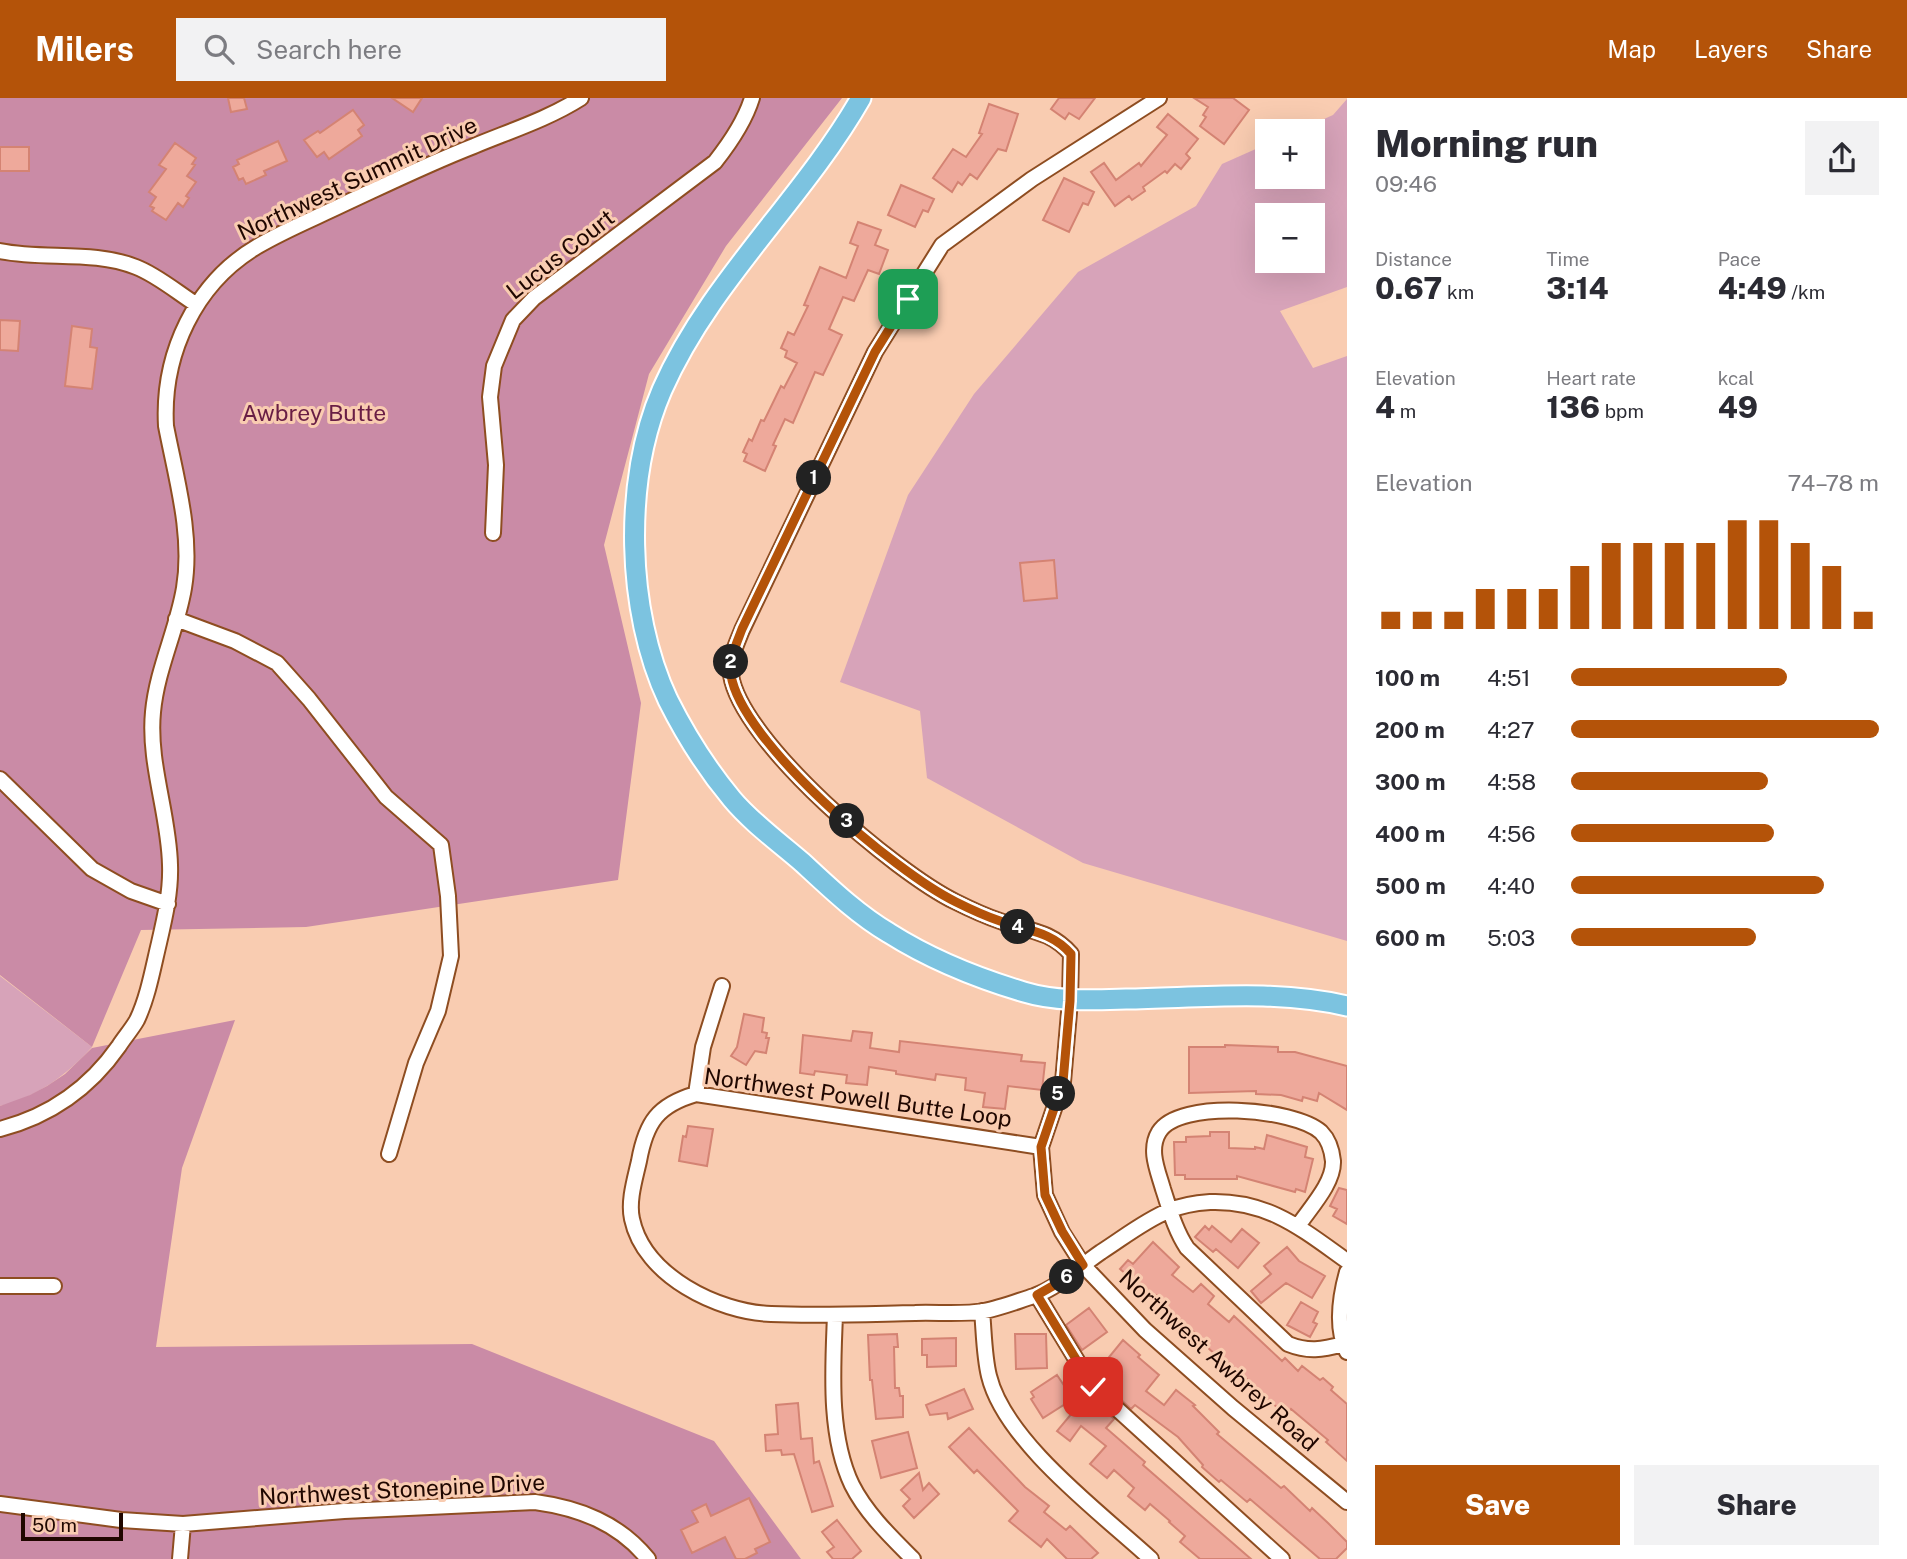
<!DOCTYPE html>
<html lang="en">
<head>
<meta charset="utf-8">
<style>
  :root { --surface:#fff; --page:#f2f2f3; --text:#2b2b33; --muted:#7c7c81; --accent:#b45309 }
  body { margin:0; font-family:"Public Sans",sans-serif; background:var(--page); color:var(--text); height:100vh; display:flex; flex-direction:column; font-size:26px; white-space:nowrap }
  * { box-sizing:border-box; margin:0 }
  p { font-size:23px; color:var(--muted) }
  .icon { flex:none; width:38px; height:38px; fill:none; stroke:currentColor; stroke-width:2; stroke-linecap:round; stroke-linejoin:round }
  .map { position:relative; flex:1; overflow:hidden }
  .drawer { display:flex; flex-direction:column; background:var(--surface); width:560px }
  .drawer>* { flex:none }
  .buttons { position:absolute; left:1255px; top:21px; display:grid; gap:14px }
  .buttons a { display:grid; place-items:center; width:70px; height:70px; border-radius:0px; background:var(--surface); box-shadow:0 7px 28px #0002; font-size:35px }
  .scale { position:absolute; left:21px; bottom:18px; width:102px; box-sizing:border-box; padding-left:7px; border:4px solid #200700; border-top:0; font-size:19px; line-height:24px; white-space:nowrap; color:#200700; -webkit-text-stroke:5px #f9ccb1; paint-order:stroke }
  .pin { position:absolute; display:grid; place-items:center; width:60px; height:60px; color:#fff; margin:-30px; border-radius:14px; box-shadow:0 4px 10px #0006 }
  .km { position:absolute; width:35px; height:35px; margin:-18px; border-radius:50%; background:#222; color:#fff; font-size:19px; line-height:35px; text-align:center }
  .round { display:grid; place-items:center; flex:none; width:74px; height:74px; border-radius:0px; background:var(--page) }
  .overview { display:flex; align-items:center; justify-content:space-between; height:119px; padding:0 28px }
  h1 { font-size:38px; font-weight:800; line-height:52px }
  .metrics { display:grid; grid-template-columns:repeat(3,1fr); gap:10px; height:119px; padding:7px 28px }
  .metrics div { display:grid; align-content:center }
  .metrics b { font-size:30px; font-weight:800 }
  .metrics small { font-size:19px; font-weight:400 }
  .metrics p { font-size:19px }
  .chart { height:196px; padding:14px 28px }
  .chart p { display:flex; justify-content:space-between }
  .chart svg { width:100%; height:126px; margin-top:7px; stroke:var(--accent); stroke-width:6 }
  .cta { display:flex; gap:14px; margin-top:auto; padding:14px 28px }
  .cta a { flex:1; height:80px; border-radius:0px; background:var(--accent); color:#fff; font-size:28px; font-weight:800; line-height:80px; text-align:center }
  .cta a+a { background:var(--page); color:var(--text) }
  ul { padding:0 28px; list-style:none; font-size:23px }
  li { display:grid; grid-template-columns:112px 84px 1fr; align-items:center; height:52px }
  li i { height:18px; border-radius:9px; background:var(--accent) }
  header { display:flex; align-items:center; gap:42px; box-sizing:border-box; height:98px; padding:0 35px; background:var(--accent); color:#fff }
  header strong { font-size:33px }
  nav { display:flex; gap:38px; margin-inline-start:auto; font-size:24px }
  .search { width:490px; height:63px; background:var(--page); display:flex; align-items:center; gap:18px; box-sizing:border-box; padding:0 24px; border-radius:0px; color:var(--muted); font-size:26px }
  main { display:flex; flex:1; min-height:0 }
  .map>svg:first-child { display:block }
</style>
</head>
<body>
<header>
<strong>Milers</strong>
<div class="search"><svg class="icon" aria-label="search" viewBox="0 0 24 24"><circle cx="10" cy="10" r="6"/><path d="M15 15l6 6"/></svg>Search here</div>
<nav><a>Map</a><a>Layers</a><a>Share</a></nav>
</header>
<main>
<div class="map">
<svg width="1347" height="1461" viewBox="0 0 1347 1461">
  <rect width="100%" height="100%" fill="#f9ccb1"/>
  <path fill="#d7a3b9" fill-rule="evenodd" d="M1347,1v188l-67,24 33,57 34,-12v585l-264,-78 -156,-85 -7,-67 -80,-29 68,-187 66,-101 104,-122 118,-66 26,-42 45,-20v33h45v-46h-15l36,-16zM1267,117h45v46h-45z
    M0,878l92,71c-25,28 -55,50 -92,59z"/>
  <path fill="#ca8ba6" d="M0,0h842l-116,148 -77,128 -45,171 37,158 -23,177 -312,47 -165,3 -49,117 -92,-72z
    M235,922l-53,148 -26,179 316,-3 242,97 87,118h-801v-453l30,-11 17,-9 18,-12 27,-26z"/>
  <path fill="#eea99b" stroke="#d48373" stroke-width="2" d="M228,0h16l3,11 -16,3z
    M392,0h30l-9,14z
    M1059,0h36l-16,21 -10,-6 -4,6 -14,-10z
    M1194,0h39l16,12 -25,34 -24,-18 6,-9 -3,-2 5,-8z
    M989,6l29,10 -12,37 -8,-2 -21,30 -7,-5 -8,11 -4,-3 -6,10 -19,-14 20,-29 13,8 16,-23 -3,-1z
    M353,12l11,15 -6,5 4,6 -33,23 -5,-7 -7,5 -13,-17 14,-9 2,2z
    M1168,16l30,25 -12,15 4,4 -9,11 -6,-5 -8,9 -2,-2 -22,16 2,4 -13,9 -3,-4 -14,10 -24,-34 13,-9 12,17 23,-17 2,3 26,-31 -10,-8z
    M278,43l9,20 -23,10 2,4 -20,9 -3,-6 -4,2 -6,-13 6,-3 -2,-4z
    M175,45l21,15 -4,6 3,1 -8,11 9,6 -10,14 3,2 -6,9 -5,-4 -12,17 -14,-9 2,-3 -4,-2 6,-9 -7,-5 17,-23 -7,-4z
    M0,49h29v24h-29z
    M1064,80l30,14 -6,13 -5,-2 -14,29 -26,-12z
    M901,87l33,14 -6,13 -5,-2 -8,17 -27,-12z
    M858,124l23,8 -6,15 13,5 -9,24 -11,-4 -14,31 -11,-4 -14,32 13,6 -19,40 -8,-3 -22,51 -8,-4 -12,26 3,1 -11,25 -21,-10 3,-7 -4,-2 6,-13 3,2 9,-21 3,1 17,-35 3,2 13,-25 -12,-6 2,-6 -6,-3 7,-16 6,3 14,-29 -4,-1 16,-38 26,11 12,-32 -8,-3z
    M0,222l20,1 -2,30 -18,-1z
    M72,228l20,3 -2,18 7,1 -5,41 -27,-3z
    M1054,462l3,38 -33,3 -4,-38z
    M744,916l20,4 -2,14 5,1 -1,5h3l-3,15 -11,-2 -9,14 -15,-9 6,-9z
    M853,933l19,2 -2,15 29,4 1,-11 122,14 -1,6 24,2 -3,27 -34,-4 -3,23 -22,-2 2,-14 -20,-3 1,-12 -30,-4 -1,6 -39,-6v-3l-27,-4 -2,18 -21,-2 1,-8 -32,-4 -1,4 -14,-2 3,-38 48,6z
    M1225,947l53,2v5h17l52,14v44l-28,-17 -2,8 -14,-4 -1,4 -21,-6 -25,-1v-3l-67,2v-46h36z
    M688,1028l25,3 -6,37 -28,-5 4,-25 3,1z
    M1210,1034h19v16l26,1v-2l9,2 3,-14 40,12 -2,10 8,2 -8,33 -9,-3 -1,3 -58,-16v3h-52v-4h-10l-1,-33h12v-5l24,-1z
    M1339,1090l8,2v34l-14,-8 4,-7 -7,-3z
    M1205,1128l4,4 3,-4 19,16 11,-13 17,14 -21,25 -22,-19 -3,3 -18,-15z
    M1153,1144l26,25 -7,8 21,17 8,-8 13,12 -6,8 21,18 5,-6 48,45 3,-3 13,13 4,-5 18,14 3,-2 10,9 -2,3 16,14v57l-21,-19 2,-2 -37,-31 -4,5 -20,-14 -29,-30 -2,1 -16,-16 -2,2 -12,-11 2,-2 -51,-44 2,-3 -3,-2 -3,2 -33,-28 8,-9 5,4z
    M1287,1149l12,14 26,15 -13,22 -26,-15 -25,20 -10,-12 20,-17 -7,-8z
    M1301,1204l17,10 -5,10 4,2 -7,13 -23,-12z
    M1089,1210l18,24 -25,18 -16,-25z
    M897,1236l1,13h-4l1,41h4l1,8h3v21l-27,2 -4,-39h-2l-2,-45z
    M1015,1236h31l1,34 -31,1z
    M956,1240v28l-29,1v-12h-5v-16z
    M1123,1242l17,15 -2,2 21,18 -13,16 18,14 12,-15 19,15 -2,1 26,26 -2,2 64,54 3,-2 26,25 2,-3 16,15 19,19v6l-11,11h-16l-70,-60 -3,3 -26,-22 -2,2 -17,-15 1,-2 -25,-28 -43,-32 -4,4 -30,-28 -2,-3 10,-13 -4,-3z
    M1057,1277l16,24 -30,19 -12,-19 3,-2 -3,-5z
    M964,1291l9,20 -25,10 -1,-6 -17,2 -4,-10z
    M1083,1302l18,14 3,-4 10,9 -8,9 39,34 -2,3 108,94h-51l-20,-17 5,-6 -16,-14 1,-1 -20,-17 -5,6 -17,-14 6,-8 -20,-18 -7,8 -17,-14 16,-18 -25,-20 -11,15 -13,-10z
    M798,1305l3,36 11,-1 2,25 5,-2 14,45 -21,6 -18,-58 -12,1 -1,-5 -15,1 -1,-16 13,-1 -2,-29z
    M969,1330l56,59 24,19 -5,6 22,18 4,-4 28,27 -7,6h-24l-20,-20 -6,8 -32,-26 9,-10 -41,-41 -3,3 -25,-26z
    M908,1334l9,36 -36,10 -9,-37z
    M919,1375l4,17 6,-7 10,11 -25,24 -11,-12 7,-7 -9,-9z
    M749,1400l21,44 -15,7 2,4 -12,6h-9l-11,-22 -33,16 -11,-23 17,-8 -6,-11 14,-7 5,12z
    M837,1422l24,31 -9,8h-19l-6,-7 7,-5 -12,-15z"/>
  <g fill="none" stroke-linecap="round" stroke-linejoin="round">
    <defs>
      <path id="minor" d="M1159,0l-127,81 -90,66 -67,107 -133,278c-6,15 -13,29 -11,45 10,67 165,198 225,227 14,7 29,14 44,19 28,10 50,9 71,33l-1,47 -7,81 -22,65 4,48 17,37 21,33 62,65 88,78 114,94
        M0,153c45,9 93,-1 136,16 21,8 42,26 61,38
        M493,435l3,-68 -6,-68 4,-31 19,-46 21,-22 181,-136c15,-19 30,-41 37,-64
        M176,521l59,22 42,22 32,36 77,98 55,48 7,51 3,60 -13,55 -22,52 -27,91
        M0,681l92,90 39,22 37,13
        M696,996l7,-47 19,-61
        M0,1031c50,-13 89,-40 119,-83 5,-8 13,-17 18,-26 11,-23 16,-52 22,-77 6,-26 12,-52 11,-78 -1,-51 -22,-102 -17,-153 4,-43 24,-82 31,-124 9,-53 -8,-110 -18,-162 -4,-72 29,-143 92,-180 27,-16 57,-28 86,-42 43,-20 86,-41 130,-58 36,-15 74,-27 107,-48
        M1041,1049l-345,-53c-38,11 -50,28 -57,67 -4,18 -11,40 -7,58 12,57 86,93 139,95 48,2 96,0 144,-1 22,-1 47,2 69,-2 16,-3 34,-10 50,-15 25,-9 45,-29 67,-44 22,-14 43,-31 67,-41 14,-6 27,-8 42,-9 58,-2 92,27 137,59
        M1298,1128c12,-18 36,-43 35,-65 -1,-10 -5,-22 -12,-29 -27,-24 -142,-33 -162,0 -11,18 -1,39 4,57 7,21 12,41 24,59l101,96c20,8 34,6 55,0
        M1347,1174c-7,25 -12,55 0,80
        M0,1188h54
        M1037,1197l56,92 189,172
        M982,1213c2,21 2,45 7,65 16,66 112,137 162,183
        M835,1217c-2,53 -7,120 17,170 14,28 39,52 61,74
        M0,1406l121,16 62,4 161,-13 191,-9c44,6 84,21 113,57
        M180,1461l3,-35"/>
      <path id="major" d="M861,0c-59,103 -151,183 -199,292 -39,90 -36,221 6,310 17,34 39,69 64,99 20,24 48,44 71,64 27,25 54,51 86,70 41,26 88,45 135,59 33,10 68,8 102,7 73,-1 150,-10 221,7"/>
    </defs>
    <use href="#minor" stroke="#8e4d21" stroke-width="18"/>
    <use href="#major" stroke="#fff" stroke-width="23"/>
    <use href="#minor" stroke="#fff" stroke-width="14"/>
    <use href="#major" stroke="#7cc3e0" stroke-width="19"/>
  </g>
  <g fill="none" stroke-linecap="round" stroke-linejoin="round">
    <defs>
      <path id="route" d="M908,201l-33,53 -133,277c-6,16 -13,30 -11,46 10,67 165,198 225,227 14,7 29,14 44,19 27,10 51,10 71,33l-1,47 -7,81 -22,65 4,48 17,36 21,34 -18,14 -28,16 56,92"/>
    </defs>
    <use href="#route" stroke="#fff" stroke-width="14"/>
    <use href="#route" stroke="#b45309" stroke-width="9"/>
  </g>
  <g text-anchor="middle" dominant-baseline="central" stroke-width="6" stroke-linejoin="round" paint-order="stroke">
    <g font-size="23" fill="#200700" stroke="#f9ccb1">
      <text transform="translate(357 80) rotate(-25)">Northwest Summit Drive</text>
      <text transform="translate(560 156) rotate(-38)">Lucus Court</text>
      <text transform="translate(858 999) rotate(8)">Northwest Powell Butte Loop</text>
      <text transform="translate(1219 1262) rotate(42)">Northwest Awbrey Road</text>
      <text transform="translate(402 1391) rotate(-3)">Northwest Stonepine Drive</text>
    </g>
    <g font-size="23" fill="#691e45" stroke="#f9ccb1">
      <text x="314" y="314">Awbrey Butte</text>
    </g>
  </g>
</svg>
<div class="buttons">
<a>+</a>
<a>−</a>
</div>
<div class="scale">50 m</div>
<div class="pin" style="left:908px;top:201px;background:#1e9e55"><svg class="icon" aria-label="arrive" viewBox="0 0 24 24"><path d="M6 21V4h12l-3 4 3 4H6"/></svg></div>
<div class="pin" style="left:1093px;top:1289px;background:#d93025"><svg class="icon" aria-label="check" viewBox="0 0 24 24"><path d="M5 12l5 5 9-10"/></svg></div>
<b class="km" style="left:814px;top:380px">1</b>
<b class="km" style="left:731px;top:564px">2</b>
<b class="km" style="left:847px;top:723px">3</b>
<b class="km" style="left:1018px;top:829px">4</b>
<b class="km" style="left:1058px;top:996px">5</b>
<b class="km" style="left:1067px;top:1179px">6</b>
</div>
<section class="drawer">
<div class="overview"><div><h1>Morning run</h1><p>09:46</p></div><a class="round"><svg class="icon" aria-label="share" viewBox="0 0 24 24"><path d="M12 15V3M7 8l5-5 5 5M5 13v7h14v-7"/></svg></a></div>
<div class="metrics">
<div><p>Distance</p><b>0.67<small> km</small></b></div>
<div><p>Time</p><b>3:14</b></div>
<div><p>Pace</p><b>4:49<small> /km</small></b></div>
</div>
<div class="metrics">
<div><p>Elevation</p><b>4<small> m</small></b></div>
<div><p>Heart rate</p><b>136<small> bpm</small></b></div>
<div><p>kcal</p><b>49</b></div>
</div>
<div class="chart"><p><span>Elevation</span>74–78 m</p>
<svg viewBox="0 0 160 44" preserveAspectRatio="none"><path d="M5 44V38M15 44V38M25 44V38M35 44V30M45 44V30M55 44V30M65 44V22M75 44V14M85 44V14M95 44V14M105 44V14M115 44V6M125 44V6M135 44V14M145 44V22M155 44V38"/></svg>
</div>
<ul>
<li><b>100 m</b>4:51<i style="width:70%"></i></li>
<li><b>200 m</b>4:27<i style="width:100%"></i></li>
<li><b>300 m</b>4:58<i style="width:64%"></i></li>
<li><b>400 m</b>4:56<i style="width:66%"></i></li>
<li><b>500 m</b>4:40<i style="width:82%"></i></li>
<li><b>600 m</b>5:03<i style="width:60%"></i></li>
</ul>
<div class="cta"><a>Save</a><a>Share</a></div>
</section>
</main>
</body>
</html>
